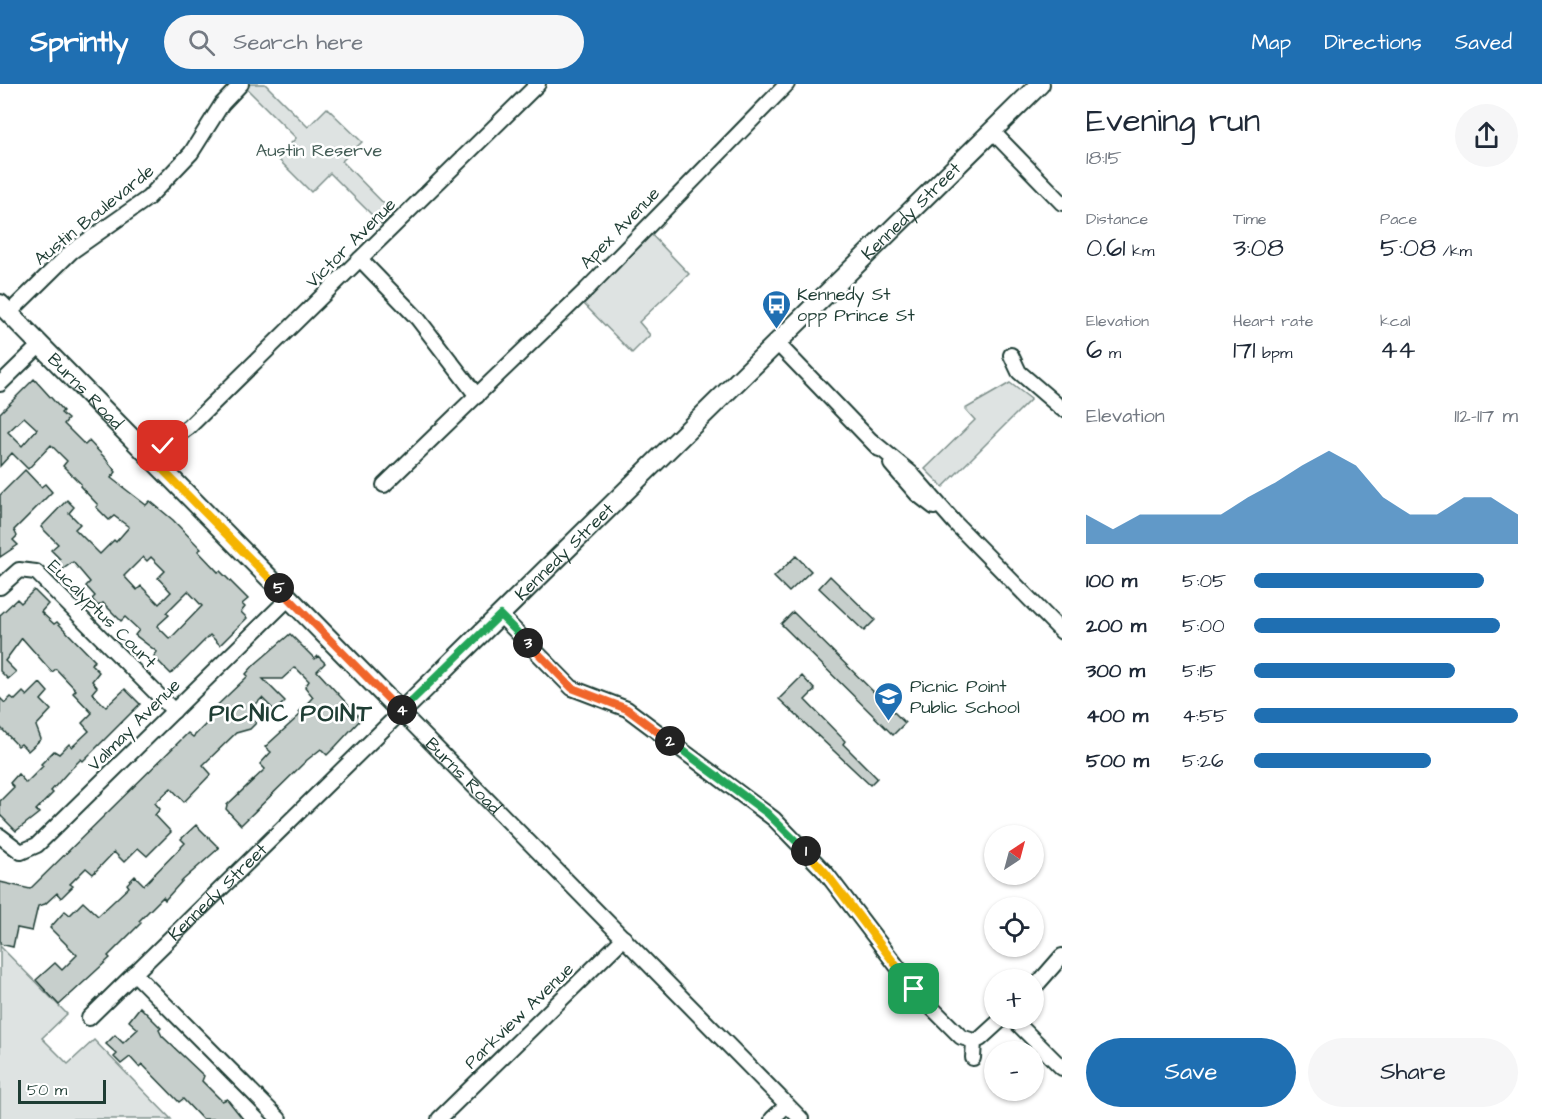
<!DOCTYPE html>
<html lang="en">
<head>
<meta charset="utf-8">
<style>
  :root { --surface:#fff; --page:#f6f6f7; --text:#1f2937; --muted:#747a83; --accent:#1f6fb2 }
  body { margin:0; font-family:"Architects Daughter",sans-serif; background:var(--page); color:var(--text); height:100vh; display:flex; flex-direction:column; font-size:22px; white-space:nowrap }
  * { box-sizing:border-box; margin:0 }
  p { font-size:20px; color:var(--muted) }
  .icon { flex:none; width:33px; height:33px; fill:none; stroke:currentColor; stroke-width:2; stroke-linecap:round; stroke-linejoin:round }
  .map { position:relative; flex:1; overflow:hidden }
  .details { display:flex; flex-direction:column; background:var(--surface); width:480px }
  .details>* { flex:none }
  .needle { width:39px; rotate:36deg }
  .controls { position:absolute; left:984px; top:741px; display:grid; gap:12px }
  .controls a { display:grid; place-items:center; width:60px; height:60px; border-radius:50%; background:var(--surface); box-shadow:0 2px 4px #0004; font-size:30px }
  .scale { position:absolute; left:18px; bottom:15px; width:88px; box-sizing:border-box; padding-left:6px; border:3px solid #1f3d34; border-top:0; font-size:16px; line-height:21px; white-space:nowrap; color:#1f3d34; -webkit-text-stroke:4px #fff; paint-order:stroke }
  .pin { position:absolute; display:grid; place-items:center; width:51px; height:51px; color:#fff; margin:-26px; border-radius:12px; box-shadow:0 3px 9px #0006 }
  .km { position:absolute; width:30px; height:30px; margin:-15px; border-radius:50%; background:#222; color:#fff; font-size:16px; line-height:30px; text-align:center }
  .round { display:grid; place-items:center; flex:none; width:63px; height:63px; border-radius:32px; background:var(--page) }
  .headline { display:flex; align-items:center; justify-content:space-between; height:102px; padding:0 24px }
  h1 { font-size:33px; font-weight:600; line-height:45px }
  .metrics { display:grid; grid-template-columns:repeat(3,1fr); gap:9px; height:102px; padding:6px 24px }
  .metrics div { display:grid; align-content:center }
  .metrics b { font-size:26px; font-weight:600 }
  .metrics small { font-size:16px; font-weight:400 }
  .metrics p { font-size:16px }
  .chart { height:168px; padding:12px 24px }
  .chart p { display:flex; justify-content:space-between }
  .chart svg { width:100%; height:108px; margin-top:6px; fill:var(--accent); opacity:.7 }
  .action { display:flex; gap:12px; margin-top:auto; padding:12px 24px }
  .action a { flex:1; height:69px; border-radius:36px; background:var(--accent); color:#fff; font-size:24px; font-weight:600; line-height:69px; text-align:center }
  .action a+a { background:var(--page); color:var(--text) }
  ul { padding:0 24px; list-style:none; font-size:20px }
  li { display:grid; grid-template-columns:96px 72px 1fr; align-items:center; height:45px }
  li i { height:15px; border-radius:8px; background:var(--accent) }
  header { display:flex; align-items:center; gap:36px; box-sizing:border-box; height:84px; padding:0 30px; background:var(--accent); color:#fff }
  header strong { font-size:28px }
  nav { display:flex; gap:33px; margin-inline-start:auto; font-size:21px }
  .search { width:420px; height:54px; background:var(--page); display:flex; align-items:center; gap:15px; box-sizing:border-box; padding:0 21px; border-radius:33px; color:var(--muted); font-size:22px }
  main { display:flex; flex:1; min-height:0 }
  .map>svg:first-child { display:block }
</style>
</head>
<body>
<header>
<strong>Sprintly</strong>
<div class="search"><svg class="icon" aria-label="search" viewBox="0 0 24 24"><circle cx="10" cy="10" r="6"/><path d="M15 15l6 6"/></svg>Search here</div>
<nav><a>Map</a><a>Directions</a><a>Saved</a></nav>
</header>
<main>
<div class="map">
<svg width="1062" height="1035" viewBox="0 0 1062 1035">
  <rect width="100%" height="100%" fill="#fff"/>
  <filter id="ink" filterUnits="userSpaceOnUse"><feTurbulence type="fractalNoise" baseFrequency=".0167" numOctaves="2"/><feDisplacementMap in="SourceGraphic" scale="12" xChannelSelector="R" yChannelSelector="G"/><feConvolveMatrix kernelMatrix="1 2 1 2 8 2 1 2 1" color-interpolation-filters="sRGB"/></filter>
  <g filter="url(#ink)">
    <path fill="#dee3e2" stroke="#7e908b" stroke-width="1.5" d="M250,0h15l43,43 19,-19 35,34 -20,19 51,52 -11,12 -52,-52 -19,19 -34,-34 19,-20 -50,-50z
      M650,149l39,41 -50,48 11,13 -18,18 -50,-51z
      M1010,299l21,16 -88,88 -18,-18 50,-49 -10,-11z
      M0,862l67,68 -25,24 26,26 26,-24 77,79h-171z"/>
    <path fill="#c7cfcc" stroke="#1f3d34" stroke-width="1.5" fill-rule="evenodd" d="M34,295l29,32 -2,2 7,6 -4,5 21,21 4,-4 17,18 10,13 -5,6 35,27 4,-4 23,19 28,29 -3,2 20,21 2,-1 28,28 -6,5 3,3 -4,5 6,6 -27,27 -10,-10 -39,39 -15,-15 -2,-3 3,-4 -22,-17 4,-5 -14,-13 -4,4 -18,-18 -5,3 -6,-7 3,-3 -9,-10 4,-4 -17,-20 -10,7 -7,-7 4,-3 -9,-9 7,-6 -17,-17 26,-27 7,7 -5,6 11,11 -5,5 25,25 14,-14 2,2 13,-15 -15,-11 -5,4 -13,-13 2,-2 -18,-19 1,-2 -18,-18 4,-5 -16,-16 -23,24 -16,-16 -12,13v-53zM24,333l13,12 -15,17 -14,-14zM143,473l4,4 4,-4 14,14 -7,7 13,14 -12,12 -18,-18 -4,4 -13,-14zM188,507l14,15 -32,33 -13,-13 12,-11 -3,-2z
      M25,386l16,17 4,-3 7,8 -38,38 3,6 -4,4 5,5 -18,12v-62z
      M796,472l15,15 -22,21 -15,-15z
      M830,492l45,44 -11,11 -45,-43z
      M34,506l14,14 -7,8 13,12 3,-2 38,39 -4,3 8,8 -7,9 5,6 -5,6 14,14 19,-18 15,15 -57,57 -2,-2 -14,14 -16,18 2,2 -17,17 3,3 -23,18 -16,-16v-14l14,-14 -4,-4 8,-9 8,9 17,-17 -2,-2 13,-13 5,3 10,-10 3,3 17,-16 -7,-8 10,-10 -19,-20 3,-3 -20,-21 -4,3 -30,-34 -17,23 11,11 -8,7 -8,-8v-56l17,-16 4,4z
      M793,528l112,111 -12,12 -112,-111z
      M290,550l25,25 3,-3 7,7 -8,8 44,48 -25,27 -9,9 -6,-6 -14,11 -66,65 -15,-16 1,-4 38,-36 -5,-5 11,-12 -6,-5 36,-33 -2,-2 14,-15 -8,-10 4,-6 -12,-12 -3,-1 -12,11h-19l22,22 -10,10 -13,-13 -15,15 9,10 -6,6 -14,4 -33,32 8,9 -27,28 -13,-14 -16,15 5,6 -5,6 16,17 -24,24 -9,-8 -14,14 -10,-10 -21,22 -7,-6 -16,16 3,2 -12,12 -4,-5 -12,11 -7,2 -6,25 -15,-3 -4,19 -13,-3v-62l30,7 158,-156 5,4 17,-17 -4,-4 42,-40 -2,-2 8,-9z
      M802,592l13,14 -10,10 40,41 -2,3 34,34 -7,7 -91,-86z
      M40,599l8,9 -7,8 10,10 -15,16 5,13 -13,12 -7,-7 -3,2 -18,-19v-29l5,5 6,-6 4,3 8,-8 4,4z
      M196,741l23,23 -36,32 -18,20 -2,-3 -24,24 2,2 -33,33 2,2 -51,47 -23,-25 19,-17 7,7 15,-15 -27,-27 15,-17 5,4 13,-13 15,14 31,-29 -2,-3 8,-8 9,9 41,-42 -4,-4z
      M140,923l21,21 -2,2 3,6 42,40 -2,5 20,20 5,-2 16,20h-41l-19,-20 -4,3 -37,-38 -3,3 -9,-10 -9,7 -7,-7 3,-3 -11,-10 9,-9 8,8 15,-14 -9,-8z"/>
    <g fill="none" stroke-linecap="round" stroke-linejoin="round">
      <defs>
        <g id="street">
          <path d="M992,47l70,72"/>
          <path d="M360,175l58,60 59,77"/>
          <path d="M9,229l62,-61 77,-54 43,-45 31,-49 19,-20"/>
          <path d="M777,259l102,106"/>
          <path d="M1011,271l8,17 43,37"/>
          <path d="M0,300l40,-39"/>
          <path d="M873,358l39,32 43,49 107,109"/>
          <path d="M154,377l9,-15 26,-19 349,-343"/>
          <path d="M891,380l26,30 17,13"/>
          <path d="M384,401l203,-196 200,-205"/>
          <path d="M0,503l19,-17 17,2 138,139"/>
          <path d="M500,531l72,73 55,21 147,110 52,54 93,122 42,42 13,4 6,-2 23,-21"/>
          <path d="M0,752l21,16 16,-7 252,-247"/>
          <path d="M134,889l145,146"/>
          <path d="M1034,904l28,-32"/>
          <path id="s1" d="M89,934l312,-306 400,407"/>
          <path d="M1012,934l50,50"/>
          <path d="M973,974l1,-17"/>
          <path d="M439,1035l185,-181"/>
          <path d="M772,1035l15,-14"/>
        </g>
        <g id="secondary">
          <path id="s2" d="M0,220l401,408 639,-628"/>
        </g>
      </defs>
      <use href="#street" stroke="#1f3d34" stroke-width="18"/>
      <use href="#secondary" stroke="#1f3d34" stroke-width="22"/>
      <use href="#street" stroke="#fff" stroke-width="14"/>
      <use href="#secondary" stroke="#fff" stroke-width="18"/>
    </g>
  </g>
  <g fill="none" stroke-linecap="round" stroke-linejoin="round" filter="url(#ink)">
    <defs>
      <path id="split-1" d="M806,767l20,22 88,116"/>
      <path id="split-2" d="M670,657l97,72 39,38"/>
      <path id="split-3" d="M528,559l44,45 55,21 43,32"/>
      <path id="split-4" d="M402,626l98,-95 28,28"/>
      <path id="split-5" d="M279,504l122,124 1,-2"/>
      <path id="split-6" d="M163,362l-9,15 125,127"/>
    </defs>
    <use href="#split-1" stroke="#fff" stroke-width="12"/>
    <use href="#split-2" stroke="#fff" stroke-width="12"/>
    <use href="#split-3" stroke="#fff" stroke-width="12"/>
    <use href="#split-4" stroke="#fff" stroke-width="12"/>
    <use href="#split-5" stroke="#fff" stroke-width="12"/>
    <use href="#split-6" stroke="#fff" stroke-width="12"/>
    <use href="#split-1" stroke="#f5b400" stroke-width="8"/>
    <use href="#split-2" stroke="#22a559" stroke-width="8"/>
    <use href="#split-3" stroke="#f0652b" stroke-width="8"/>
    <use href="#split-4" stroke="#22a559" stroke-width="8"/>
    <use href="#split-5" stroke="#f0652b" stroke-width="8"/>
    <use href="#split-6" stroke="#f5b400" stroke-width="8"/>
  </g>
  <defs>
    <symbol id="bus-pin" viewBox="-11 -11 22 30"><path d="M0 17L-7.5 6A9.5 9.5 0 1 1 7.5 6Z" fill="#1f6fb2" stroke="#fff"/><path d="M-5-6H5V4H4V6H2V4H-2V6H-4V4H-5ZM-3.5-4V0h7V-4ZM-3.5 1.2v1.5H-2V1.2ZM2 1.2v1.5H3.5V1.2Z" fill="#fff"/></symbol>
    <symbol id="school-pin" viewBox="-11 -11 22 30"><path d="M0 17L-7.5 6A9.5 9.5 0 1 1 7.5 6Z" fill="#1f6fb2" stroke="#fff"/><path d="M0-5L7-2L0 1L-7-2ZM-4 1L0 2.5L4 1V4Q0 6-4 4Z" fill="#fff"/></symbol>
  </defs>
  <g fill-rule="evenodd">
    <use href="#bus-pin" x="760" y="204" width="33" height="45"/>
    <use href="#school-pin" x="872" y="596" width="33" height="45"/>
  </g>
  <g text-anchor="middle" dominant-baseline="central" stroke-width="5" stroke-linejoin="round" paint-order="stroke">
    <g font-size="18" fill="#455e57" stroke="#fff">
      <text x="319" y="66">Austin Reserve</text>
    </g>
    <g font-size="18" fill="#1f3d34" stroke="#fff">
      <text stroke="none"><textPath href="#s2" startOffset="1287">Kennedy Street</textPath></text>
      <text transform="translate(94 131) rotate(-39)">Austin Boulevarde</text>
      <text transform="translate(620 144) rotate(-46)">Apex Avenue</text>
      <text transform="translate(351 159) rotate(-45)">Victor Avenue</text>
      <text stroke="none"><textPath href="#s2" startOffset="122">Burns Road</textPath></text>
      <text stroke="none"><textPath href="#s2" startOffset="801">Kennedy Street</textPath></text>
      <text transform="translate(102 530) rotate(45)">Eucalyptus Court</text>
      <text transform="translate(134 641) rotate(-45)">Valmay Avenue</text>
      <text stroke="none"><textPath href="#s1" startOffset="526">Burns Road</textPath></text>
      <text stroke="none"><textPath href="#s1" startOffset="180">Kennedy Street</textPath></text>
      <text transform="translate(519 932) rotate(-44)">Parkview Avenue</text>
    </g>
    <g font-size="18" fill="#1f3d34" stroke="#fff" text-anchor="start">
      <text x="797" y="210">Kennedy St<tspan x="797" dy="21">opp Prince St</tspan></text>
      <text x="910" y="602">Picnic Point<tspan x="910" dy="21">Public School</tspan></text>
    </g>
    <g font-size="24" font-weight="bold" letter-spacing="1.5" fill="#1f3d34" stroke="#fff">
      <text x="291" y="630">PICNIC POINT</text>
    </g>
  </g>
</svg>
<div class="controls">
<a><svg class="needle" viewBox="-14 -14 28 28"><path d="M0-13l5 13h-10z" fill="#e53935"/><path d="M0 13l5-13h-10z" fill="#747a83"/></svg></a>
<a><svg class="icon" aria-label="locate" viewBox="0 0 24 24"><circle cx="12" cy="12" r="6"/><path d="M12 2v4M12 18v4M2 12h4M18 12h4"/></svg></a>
<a>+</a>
<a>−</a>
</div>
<div class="scale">50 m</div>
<div class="pin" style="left:914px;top:905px;background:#1e9e55"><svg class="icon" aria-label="arrive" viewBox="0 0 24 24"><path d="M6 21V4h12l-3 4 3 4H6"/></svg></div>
<div class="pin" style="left:163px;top:362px;background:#d93025"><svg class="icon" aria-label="check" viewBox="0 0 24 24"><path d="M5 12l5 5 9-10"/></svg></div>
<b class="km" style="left:806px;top:767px">1</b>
<b class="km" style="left:670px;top:657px">2</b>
<b class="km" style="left:528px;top:559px">3</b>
<b class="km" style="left:402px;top:626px">4</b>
<b class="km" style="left:279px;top:504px">5</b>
</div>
<section class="details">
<div class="headline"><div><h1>Evening run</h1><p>18:15</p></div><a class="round"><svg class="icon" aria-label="share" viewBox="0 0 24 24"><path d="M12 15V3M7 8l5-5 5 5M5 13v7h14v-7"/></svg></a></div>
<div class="metrics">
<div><p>Distance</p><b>0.61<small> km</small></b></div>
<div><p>Time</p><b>3:08</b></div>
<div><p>Pace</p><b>5:08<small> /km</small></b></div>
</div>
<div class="metrics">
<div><p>Elevation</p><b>6<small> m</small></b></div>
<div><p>Heart rate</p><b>171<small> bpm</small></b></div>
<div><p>kcal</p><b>44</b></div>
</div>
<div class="chart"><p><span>Elevation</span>112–117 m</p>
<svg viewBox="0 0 160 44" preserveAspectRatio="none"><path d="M0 44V32L10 38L20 32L30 32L40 32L50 32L60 25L70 19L80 12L90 6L100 12L110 25L120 32L130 32L140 25L150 25L160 32V44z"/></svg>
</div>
<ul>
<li><b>100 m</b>5:05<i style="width:87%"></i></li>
<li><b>200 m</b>5:00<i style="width:93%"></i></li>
<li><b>300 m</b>5:15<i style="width:76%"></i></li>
<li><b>400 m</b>4:55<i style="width:100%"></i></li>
<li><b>500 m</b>5:26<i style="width:67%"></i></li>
</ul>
<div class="action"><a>Save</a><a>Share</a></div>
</section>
</main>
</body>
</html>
